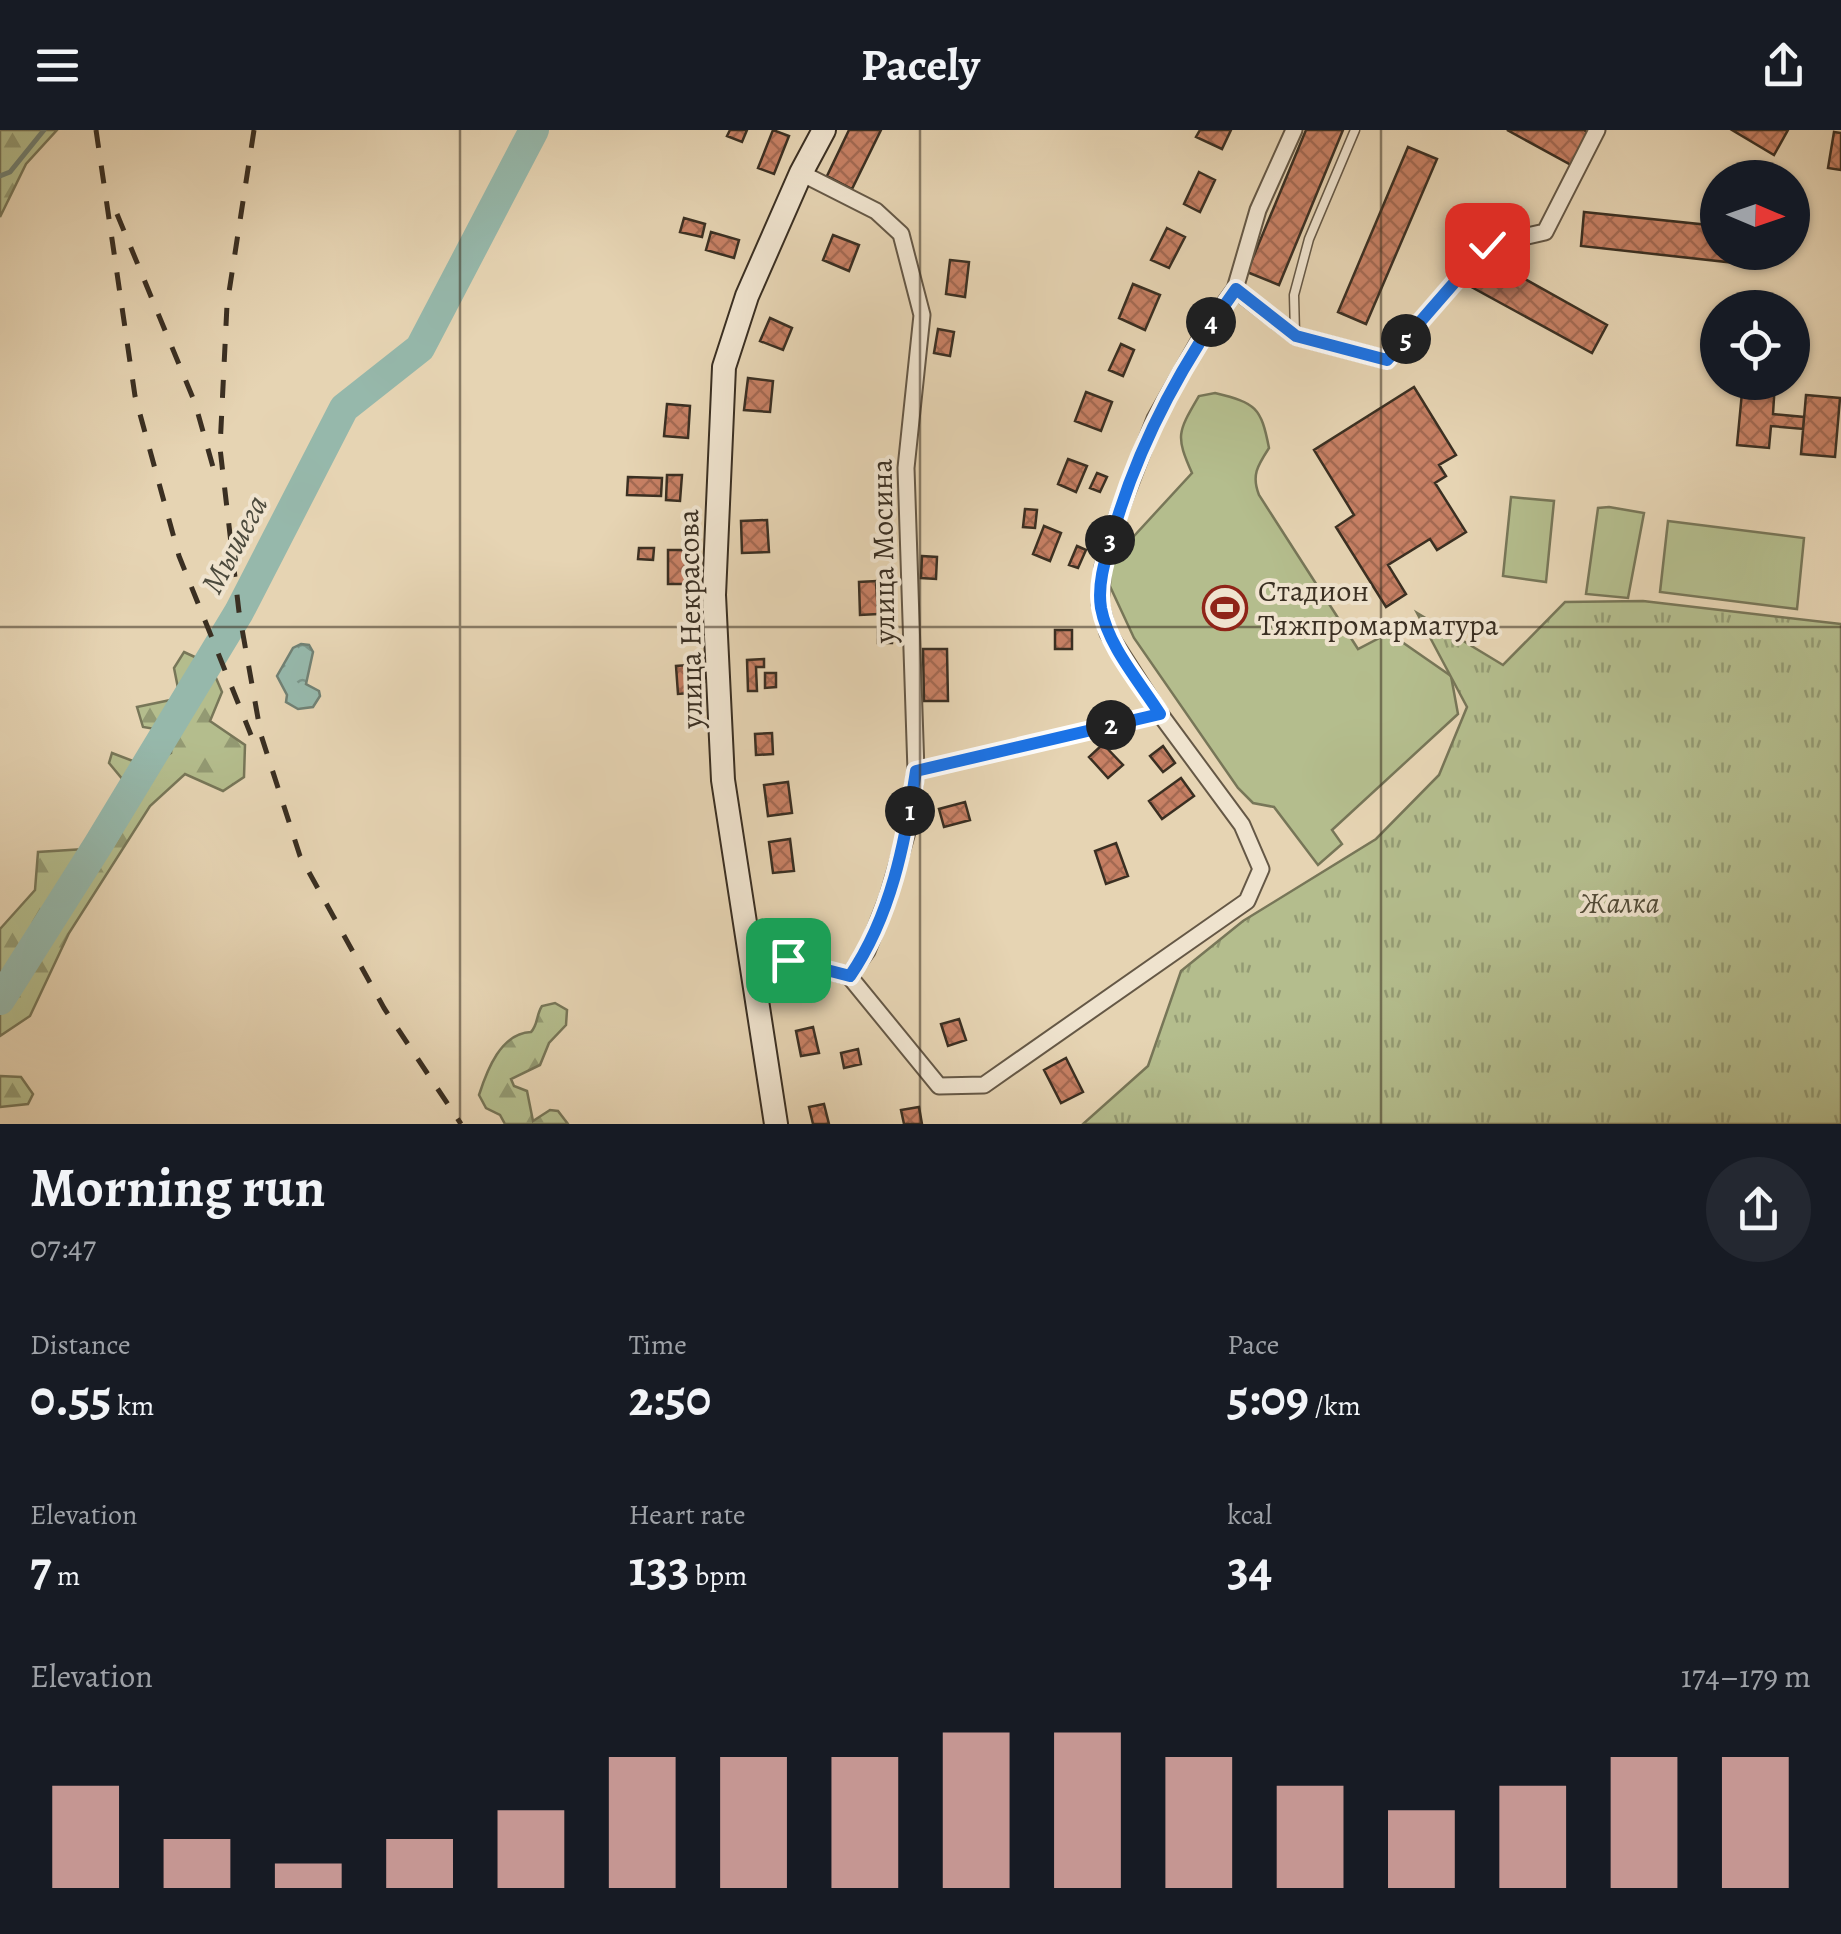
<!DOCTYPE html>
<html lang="en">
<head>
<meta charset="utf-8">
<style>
  :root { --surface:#171b24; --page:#242831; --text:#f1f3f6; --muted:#9ea1a6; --accent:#c59692 }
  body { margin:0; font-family:Alegreya,serif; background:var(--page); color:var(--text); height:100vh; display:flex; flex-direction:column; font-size:38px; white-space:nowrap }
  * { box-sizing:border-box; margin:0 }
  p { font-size:32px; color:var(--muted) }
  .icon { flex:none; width:55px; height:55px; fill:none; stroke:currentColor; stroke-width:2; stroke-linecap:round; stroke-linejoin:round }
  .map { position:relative; height:994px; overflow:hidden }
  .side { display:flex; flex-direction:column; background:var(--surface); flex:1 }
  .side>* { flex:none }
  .needle { width:65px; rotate:92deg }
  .buttons { position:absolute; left:1700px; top:30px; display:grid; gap:20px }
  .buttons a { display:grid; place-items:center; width:110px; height:110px; border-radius:50%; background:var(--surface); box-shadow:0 2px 8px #0004; font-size:50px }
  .pin { position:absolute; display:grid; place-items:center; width:85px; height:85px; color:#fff; margin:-42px; border-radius:20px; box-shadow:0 5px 15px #0006 }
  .km { position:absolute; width:50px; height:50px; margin:-25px; border-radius:50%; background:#222; color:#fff; font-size:28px; line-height:50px; text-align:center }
  .round { display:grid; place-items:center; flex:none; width:105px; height:105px; border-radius:52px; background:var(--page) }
  .overview { display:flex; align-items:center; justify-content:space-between; height:170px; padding:0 30px }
  h1 { font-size:55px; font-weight:700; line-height:75px }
  .metrics { display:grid; grid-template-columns:repeat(3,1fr); gap:15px; height:170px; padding:10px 30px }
  .metrics div { display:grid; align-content:center }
  .metrics b { font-size:50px; font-weight:700 }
  .metrics small { font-size:28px; font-weight:400 }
  .metrics p { font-size:28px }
  .chart { height:280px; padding:20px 30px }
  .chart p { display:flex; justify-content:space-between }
  .chart svg { width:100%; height:180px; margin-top:10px; stroke:var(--accent); stroke-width:6 }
  header { display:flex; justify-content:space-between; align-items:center; height:130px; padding:0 30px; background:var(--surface); font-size:45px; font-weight:700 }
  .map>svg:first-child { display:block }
</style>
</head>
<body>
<header><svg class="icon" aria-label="menu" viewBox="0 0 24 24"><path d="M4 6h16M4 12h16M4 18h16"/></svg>Pacely<svg class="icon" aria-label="share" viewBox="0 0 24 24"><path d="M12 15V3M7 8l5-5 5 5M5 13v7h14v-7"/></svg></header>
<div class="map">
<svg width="1841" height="994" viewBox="0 0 1841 994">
  <defs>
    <pattern id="forest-firs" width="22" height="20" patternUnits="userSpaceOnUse" patternTransform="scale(2.5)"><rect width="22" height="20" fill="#b4bd8d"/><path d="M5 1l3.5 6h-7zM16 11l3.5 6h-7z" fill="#939a73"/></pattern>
    <pattern id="park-tufts" width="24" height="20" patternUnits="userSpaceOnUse" patternTransform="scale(2.5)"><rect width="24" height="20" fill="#b4bd8d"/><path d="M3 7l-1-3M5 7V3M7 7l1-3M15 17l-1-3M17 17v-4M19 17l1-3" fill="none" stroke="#939a73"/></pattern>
    <pattern id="water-ripples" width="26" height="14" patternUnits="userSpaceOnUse" patternTransform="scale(2.5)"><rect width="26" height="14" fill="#96b8ab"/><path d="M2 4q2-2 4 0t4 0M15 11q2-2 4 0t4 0" fill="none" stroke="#7b968b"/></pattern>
    <pattern id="building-cross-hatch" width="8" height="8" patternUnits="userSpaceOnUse" patternTransform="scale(2.5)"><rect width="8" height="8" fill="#c78064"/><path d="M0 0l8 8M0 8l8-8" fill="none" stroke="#a36952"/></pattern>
  </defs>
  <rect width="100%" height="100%" fill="#e6d4b3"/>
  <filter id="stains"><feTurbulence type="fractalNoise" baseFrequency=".002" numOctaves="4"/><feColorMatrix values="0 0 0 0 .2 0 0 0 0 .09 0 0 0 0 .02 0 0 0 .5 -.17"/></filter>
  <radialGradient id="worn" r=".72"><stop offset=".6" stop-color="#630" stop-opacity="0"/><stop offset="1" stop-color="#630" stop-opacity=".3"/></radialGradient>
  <path fill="#b4bd8d" stroke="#777658" stroke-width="2.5" d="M1215,263c41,10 46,14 54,55 -11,17 -18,27 -10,47l99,154 31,-16 62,43 7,38 -126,116 10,14 -24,21 -44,-58 -21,-4 -15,-15 -104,-150 -26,-56 4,-22 80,-87c-17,-38 -14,-41 7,-77z
    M1511,367l43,4 -8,81 -43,-6z
    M1609,377l35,6 -16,85 -42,-4 12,-86z
    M1668,391l136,17 -7,71 -137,-17z"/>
  <path fill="url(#forest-firs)" stroke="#777658" stroke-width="2.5" d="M0,0h57l-31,34 -26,53z
    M184,522l26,12 12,28 -12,29 35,24 -1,32 -21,14 -38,-17 -35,32 -81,127 -39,83 -30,20v-107l35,-39 3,-38 47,-3 15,-12 28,-51 -19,-23 3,-10 34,13 25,-13 2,-21 -30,-5 -6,-20 43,-9 -6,-30z
    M555,873l12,7 -1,15 -17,18 -9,22 -29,14 3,7 13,5 6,30 17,-11 8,1 10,13h-63l-5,-9 -14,-7 -7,-13c8,-25 22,-62 52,-63 7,-7 5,-17 11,-26z
    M0,946l21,1 12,17 -5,10 -28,3z"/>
  <path fill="url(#park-tufts)" stroke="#777658" stroke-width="2.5" d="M1643,471l198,23v500h-758l65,-58 33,-95 62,-50 133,-82 63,-64 28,-68 -50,-94 86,52 62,-63z"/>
  <path fill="url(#water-ripples)" stroke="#718174" stroke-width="2.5" d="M301,514l8,1 4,7 -7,32 13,7 1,5 -7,11 -15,2 -12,-7 1,-7 -10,-19 16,-28z"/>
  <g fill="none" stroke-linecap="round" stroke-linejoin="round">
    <path stroke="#718174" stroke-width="5" d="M0,46l10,-4 34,-42"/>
    <path stroke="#96b8ab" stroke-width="30" d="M0,870l98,-155 141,-233 105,-204 76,-60 114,-218"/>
  </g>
  <path fill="url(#building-cross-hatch)" stroke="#3a2f22" stroke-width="2.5" d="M730,0h17l-5,12 -15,-6z
    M773,0l16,6 -15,38 -16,-6z
    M849,0h32l-29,59 -25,-13z
    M1200,0h31l-9,19 -26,-12z
    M1306,0h37l-64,155 -32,-13z
    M1507,0h77l6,4 -17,32z
    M1732,0h56l-14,25z
    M1834,2l7,1v37l-13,-2z
    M1408,17l29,12 -71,165 -28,-12z
    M1199,42l16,8 -15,32 -16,-8z
    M1584,82l134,14v26h28l-1,12 -164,-18z
    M684,88l21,6 -3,13 -22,-5z
    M1167,98l18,9 -16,31 -18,-8z
    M711,102l28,8 -5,18 -28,-8z
    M833,105l26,10 -10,26 -26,-11z
    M1482,125l125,70 -15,28 -126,-69z
    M950,130l19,2 -4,35 -19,-3z
    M1133,154l27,11 -15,35 -26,-12z
    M770,188l22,10 -9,22 -23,-9z
    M938,199l16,3 -4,24 -16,-3z
    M1121,214l13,6 -11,26 -14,-6z
    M748,248l25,3 -3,31 -26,-2z
    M1743,252h32l-2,32 31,3 -1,12 -32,-3 -2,22 -32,-3z
    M1414,257l42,68 -17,10 7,11 -11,7 31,49 -29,18 -7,-11 -42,26 18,29 -20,13 -50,-80 18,-12 -40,-65z
    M1086,262l26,10 -11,29 -26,-10z
    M1806,265l34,3 -5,59 -34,-3z
    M667,274l23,2 -2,32 -24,-2z
    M1068,329l19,7 -11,26 -18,-8z
    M1097,343l10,4 -7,15 -10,-4z
    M667,345h15l-2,26 -14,-1z
    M628,347l34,1 -1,18 -34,-1z
    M1025,379l12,1 -2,18 -12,-1z
    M767,390l2,32 -27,1 -1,-32z
    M1044,396l17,7 -11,28 -17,-7z
    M1077,416l9,4 -8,18 -9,-3z
    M639,418h15l-1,12 -15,-1z
    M668,420h18v34h-18z
    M922,426l15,1 -1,22 -15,-1z
    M876,451l2,33 -18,1 -1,-33z
    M878,497l15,1 -1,15h-14z
    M1055,500h17v19h-17z
    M923,519h24l1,52h-24z
    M764,529v8h-8l1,24h-9l-1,-31z
    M688,535l2,28 -12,1 -2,-28z
    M765,543h11v14l-11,1z
    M772,603l1,21 -17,1 -1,-21z
    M1103,614l20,21 -15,13 -19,-21z
    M1163,616l12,17 -12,9 -13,-16z
    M1181,648l13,18 -32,23 -13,-18z
    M788,652l4,31 -24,3 -4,-31z
    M965,672l5,18 -26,7 -5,-18z
    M790,709l4,32 -21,2 -4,-31z
    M1116,713l12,33 -22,8 -11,-33z
    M959,889l7,21 -18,6 -7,-22z
    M813,897l6,26 -18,3 -5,-25z
    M858,919l3,15 -17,4 -3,-15z
    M1066,928l17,34 -22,11 -17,-33z
    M824,974l5,20h-16l-4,-17z
    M919,977l3,17h-18l-3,-14z"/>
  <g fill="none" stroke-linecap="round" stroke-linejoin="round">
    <defs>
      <path id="service" d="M1295,204l-1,-39 15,-56 46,-109
        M916,641l244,-57"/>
      <path id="minor" d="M801,43l75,38 25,23 21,81 -16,153 10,303 -9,61 -19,65 -21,54 -18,25 90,110 45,-1 263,-184 14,-32 -19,-44 -82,-111 -52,-81 -8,-29 3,-37 15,-52 37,-96 51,-90 29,-40 23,-79 36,-80
        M1235,159l61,47 91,24 100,-115 58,-13 52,-102
        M749,823l39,7 61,16"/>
      <path id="secondary" d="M776,994l-53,-344 -9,-185 10,-228 23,-71 54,-123 23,-43"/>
    </defs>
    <use href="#service" stroke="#655846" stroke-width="11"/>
    <use href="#minor" stroke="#655846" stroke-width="19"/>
    <use href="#secondary" stroke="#3a2f22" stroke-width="26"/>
    <use href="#service" stroke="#efe3ce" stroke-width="8"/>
    <use href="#minor" stroke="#efe3ce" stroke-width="15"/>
    <use href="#secondary" stroke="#efe3ce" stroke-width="22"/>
    <path stroke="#3a2f22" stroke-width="5" stroke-dasharray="18 18" stroke-linecap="butt" d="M96,0l39,266 44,160 72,179
      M254,0l-27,175 -7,143 19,164 22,123 39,121 84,152 77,116
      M117,84l78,189 18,64"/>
  </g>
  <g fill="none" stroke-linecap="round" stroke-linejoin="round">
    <defs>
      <path id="route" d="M788,830l62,16c41,-60 55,-133 66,-205l244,-57c-21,-33 -52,-68 -59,-106 -4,-25 5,-51 12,-75 25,-88 69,-170 123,-244l60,47 91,24 100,-115"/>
    </defs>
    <use href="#route" stroke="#fff" stroke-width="20"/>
    <use href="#route" stroke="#1a73e8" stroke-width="12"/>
  </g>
  <path fill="none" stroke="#3a2f22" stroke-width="2.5" stroke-opacity="0.55" d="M460,0v994M920,0v994M1381,0v994M0,497h1841"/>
  <defs>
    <symbol id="stadium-ring" viewBox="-11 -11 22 22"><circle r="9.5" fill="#efe3ce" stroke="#8f2418" stroke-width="1.5"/><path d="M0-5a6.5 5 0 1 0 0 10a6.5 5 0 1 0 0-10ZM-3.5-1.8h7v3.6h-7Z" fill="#8f2418"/></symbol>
  </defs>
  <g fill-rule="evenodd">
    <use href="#stadium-ring" x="1200" y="453" width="50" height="50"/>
  </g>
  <g text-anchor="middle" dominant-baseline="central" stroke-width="8" stroke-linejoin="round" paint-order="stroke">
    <g font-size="30" fill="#3a2f22" stroke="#efe3ce">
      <text transform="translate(883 421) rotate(-91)">улица Мосина</text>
      <text transform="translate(690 489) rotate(-91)">улица Некрасова</text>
    </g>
    <g font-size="30" fill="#3a2f22" stroke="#efe3ce" text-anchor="start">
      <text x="1258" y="461">Стадион<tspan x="1258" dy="34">Тяжпромарматура</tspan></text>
    </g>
    <g font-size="30" font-style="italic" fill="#524b37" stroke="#efe3ce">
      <text x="1620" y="773">Жалка</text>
    </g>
    <g font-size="32" font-style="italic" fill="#4c4a3d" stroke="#efe3ce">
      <text transform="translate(234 414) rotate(-62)">Мышега</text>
    </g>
  </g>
  <rect width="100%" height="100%" filter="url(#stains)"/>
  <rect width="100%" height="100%" fill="url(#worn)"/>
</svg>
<div class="buttons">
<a><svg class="needle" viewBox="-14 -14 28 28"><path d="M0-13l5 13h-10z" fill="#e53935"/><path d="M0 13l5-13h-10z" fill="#9ea1a6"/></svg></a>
<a><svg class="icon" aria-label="locate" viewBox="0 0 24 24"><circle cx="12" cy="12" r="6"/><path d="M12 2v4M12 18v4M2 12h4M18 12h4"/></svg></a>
</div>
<div class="pin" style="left:788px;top:830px;background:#1e9e55"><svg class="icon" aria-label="arrive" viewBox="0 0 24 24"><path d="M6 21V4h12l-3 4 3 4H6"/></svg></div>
<div class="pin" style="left:1487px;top:115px;background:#d93025"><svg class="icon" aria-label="check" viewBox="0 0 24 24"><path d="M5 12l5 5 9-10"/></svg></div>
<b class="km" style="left:910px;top:681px">1</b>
<b class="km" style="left:1111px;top:595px">2</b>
<b class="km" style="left:1110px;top:410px">3</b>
<b class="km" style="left:1211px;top:192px">4</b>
<b class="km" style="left:1406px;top:209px">5</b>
</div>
<section class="side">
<div class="overview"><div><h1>Morning run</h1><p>07:47</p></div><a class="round"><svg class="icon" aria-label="share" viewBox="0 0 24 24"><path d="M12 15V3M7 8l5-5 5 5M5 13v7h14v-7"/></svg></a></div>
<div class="metrics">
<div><p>Distance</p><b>0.55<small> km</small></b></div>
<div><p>Time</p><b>2:50</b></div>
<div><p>Pace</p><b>5:09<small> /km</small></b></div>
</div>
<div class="metrics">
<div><p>Elevation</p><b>7<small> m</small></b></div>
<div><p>Heart rate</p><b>133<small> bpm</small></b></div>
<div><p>kcal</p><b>34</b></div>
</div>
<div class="chart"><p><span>Elevation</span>174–179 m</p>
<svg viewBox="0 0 160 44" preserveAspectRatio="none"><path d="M5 44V19M15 44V32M25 44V38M35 44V32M45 44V25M55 44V12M65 44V12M75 44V12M85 44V6M95 44V6M105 44V12M115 44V19M125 44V25M135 44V19M145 44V12M155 44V12"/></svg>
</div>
</section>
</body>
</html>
